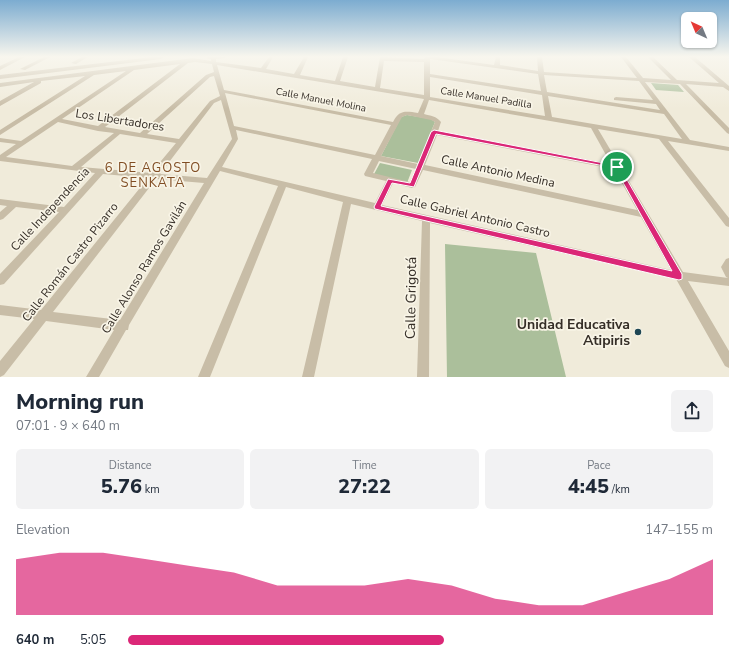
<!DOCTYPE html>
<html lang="en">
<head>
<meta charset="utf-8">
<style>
  :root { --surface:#fff; --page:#f2f2f3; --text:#1f2937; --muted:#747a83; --accent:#db2777 }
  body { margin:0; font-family:"Nunito Sans",sans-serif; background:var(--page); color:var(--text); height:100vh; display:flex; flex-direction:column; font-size:15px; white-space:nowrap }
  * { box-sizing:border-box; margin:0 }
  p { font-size:13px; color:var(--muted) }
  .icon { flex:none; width:22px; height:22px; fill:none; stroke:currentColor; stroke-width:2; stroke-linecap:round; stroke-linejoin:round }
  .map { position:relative; height:377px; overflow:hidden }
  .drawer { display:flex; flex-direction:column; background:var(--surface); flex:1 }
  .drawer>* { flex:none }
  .needle { width:26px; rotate:316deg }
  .tools { position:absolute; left:681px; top:12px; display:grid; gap:8px }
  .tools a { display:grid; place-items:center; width:36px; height:36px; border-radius:6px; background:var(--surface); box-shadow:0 1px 3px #0004; font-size:20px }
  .pin { position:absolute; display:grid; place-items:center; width:34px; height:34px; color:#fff; margin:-17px; border:2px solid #fff; border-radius:50%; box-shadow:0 1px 4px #0007 }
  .round { display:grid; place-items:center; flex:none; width:42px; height:42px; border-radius:6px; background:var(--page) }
  .headline { display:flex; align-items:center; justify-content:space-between; height:68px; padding:0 16px }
  h1 { font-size:22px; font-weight:800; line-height:30px }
  .figures { display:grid; grid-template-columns:repeat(3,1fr); gap:6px; height:68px; padding:4px 16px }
  .figures div { display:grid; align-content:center; border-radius:6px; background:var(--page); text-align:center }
  .figures b { font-size:20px; font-weight:800 }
  .figures small { font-size:11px; font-weight:400 }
  .figures p { font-size:11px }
  .chart { height:112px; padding:8px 16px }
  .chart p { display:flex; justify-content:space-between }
  .chart svg { width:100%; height:72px; margin-top:4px; fill:var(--accent); opacity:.7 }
  ul { padding:0 16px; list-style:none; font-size:13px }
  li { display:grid; grid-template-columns:64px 48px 1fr; align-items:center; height:30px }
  li i { height:10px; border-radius:5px; background:var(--accent) }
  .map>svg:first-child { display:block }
</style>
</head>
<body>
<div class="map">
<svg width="729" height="377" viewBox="0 0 729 377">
  <rect width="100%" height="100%" fill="#f0ebda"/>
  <path fill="#abbf9b" d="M651,83l27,2 6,7 -28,-2z
    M407,115l24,4 4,3 -17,41 -37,-7 20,-39z
    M380,163l32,7 -5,13 -34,-7z
    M445,244l91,9 30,124h-119z"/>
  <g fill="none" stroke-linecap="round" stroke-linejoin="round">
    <path fill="#c8bda7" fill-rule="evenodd" d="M19,57h6l-25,13v-4z
      M44,57h6l-25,13 -5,-1z
      M82,57h6l-12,7 -5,-1z
      M152,57h12l-3,2 -161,20v-4z
      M209,57h16v1l-9,1v3l45,6 8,-11h4l-7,12 28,5 10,-17h4l-8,18 35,6 8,-24h5l-8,24 35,6 5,-30 44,2 1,-2h12l57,8 2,-8h4v8l38,6 -1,-14h5l2,15 93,6 -16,-21h5l17,21 28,2 -23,-23h5l24,23 42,3 -30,-26h6l34,29v5l-6,-4 -37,-3 43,44v6l-2,-1 -47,-49 -35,-2 45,58 39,7v4l-61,-10 61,77v9l-3,-1 -67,-87 -61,-10 85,143 45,6 -2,-1 -5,-10 5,-8 3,-1v28l-41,-5 41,70v17l-4,-2 -49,-87 -246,-56 -1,154h-12l5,-156 -71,-17 -37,173h-12l41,-175 -57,-15 -76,190h-12l80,-191 -58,-15 -91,154 -1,5h-2l-27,47h-13l28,-47 -68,-9 -42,54 -4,2v-16l34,-42 -34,-4v-10l41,5 107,-132 -45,-4 -99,110 -4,1v-11l59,-62 -43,-5 -13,12 -3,1v-8l7,-6 -7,-1v-6l64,8 31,-34 -95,-12v-6l16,-11 -16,-2v-4l21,3 105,-70 -32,4 -94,60v-5l85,-54 -44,5v2l-41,23v-5l34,-19 -34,5v-4l193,-25 18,3v-2l-5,-1zM430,59l108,15 3,17 -111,-17zM384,61l40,1v33l-44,-7zM195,62l17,2 2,8 -8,3 -66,58 -35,-6 83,-64zM180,64l-82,62 -36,-7 72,-49zM217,65l207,34 -6,14c-13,-2 -19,-3 -25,9l-169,-32zM544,75l95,6 14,19 -37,-3 -2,1v2l42,4 4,6 -113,-18zM214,76l6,20 -10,5 -31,38 -32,-5 63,-57zM430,77l112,18 3,21 -115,-19zM225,93l166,32 -16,30 -141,-29zM548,96l116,18 18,25 -130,-22zM221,100l11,39 -25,39 -47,-4 54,-71zM429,100l162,28 20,36 -173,-33 3,-9c-5,-6 -10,-6 -17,-8zM407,115l24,5 4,2 -17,42 -37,-8 21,-39zM58,122l40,9 16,2 -42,33 -66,-9zM236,130l136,29 -8,15 1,2 21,5 -11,22 -153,-36 16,-28zM120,134l56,9 -25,30 -70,-6zM437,135l177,34 23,41 -212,-45zM379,161l37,8 -6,13 -37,-9zM423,170l218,47 30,53 -289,-65 11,-22 19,5 3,-1zM156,179l48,4 -84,137 -67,-8z"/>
  </g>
  <linearGradient id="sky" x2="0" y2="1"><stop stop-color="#7cacd0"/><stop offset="0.52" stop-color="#f8f6ee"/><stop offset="1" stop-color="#f8f6ee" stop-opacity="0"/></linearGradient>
  <rect width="729" height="109" fill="url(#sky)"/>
  <path fill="#db2777" stroke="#fff" fill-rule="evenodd" d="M434,130l185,36 63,108v5l-3,1 -304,-71 -1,-2 14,-28 22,4 21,-51zM436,134l179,34 57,103 -291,-65 11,-23 22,4z"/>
  <circle fill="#1e4654" stroke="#f8f4e6" stroke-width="1.5" cx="638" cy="332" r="4"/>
  <g text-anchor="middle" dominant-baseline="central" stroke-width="3.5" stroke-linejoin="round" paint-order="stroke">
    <g font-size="10" fill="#352e27" stroke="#f8f4e6">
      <text transform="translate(486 98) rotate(9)">Calle Manuel Padilla</text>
      <text transform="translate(321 100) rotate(11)">Calle Manuel Molina</text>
    </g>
    <g font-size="12" fill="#352e27" stroke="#f8f4e6">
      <text transform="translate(120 120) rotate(9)">Los Libertadores</text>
      <text transform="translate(498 171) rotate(12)">Calle Antonio Medina</text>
      <text transform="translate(50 209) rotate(-47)">Calle Independencia</text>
      <text transform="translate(475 216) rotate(13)">Calle Gabriel Antonio Castro</text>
      <text transform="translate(70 262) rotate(-52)">Calle Román Castro Pizarro</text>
      <text transform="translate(144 267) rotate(-59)">Calle Alonso Ramos Gavilán</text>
    </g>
    <g font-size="13" letter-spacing="1" fill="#804d23" stroke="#f8f4e6">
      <text x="153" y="168">6 DE AGOSTO<tspan x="153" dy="15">SENKATA</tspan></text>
    </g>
    <g font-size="14" fill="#352e27" stroke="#f8f4e6">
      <text transform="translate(411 298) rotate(-89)">Calle Grigotá</text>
    </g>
    <g font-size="14" font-weight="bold" fill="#352e27" stroke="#f8f4e6" text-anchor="end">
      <text x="630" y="324">Unidad Educativa<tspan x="630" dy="16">Atipiris</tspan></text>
    </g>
  </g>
</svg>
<div class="tools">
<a><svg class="needle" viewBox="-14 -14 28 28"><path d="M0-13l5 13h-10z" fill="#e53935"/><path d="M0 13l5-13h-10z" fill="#747a83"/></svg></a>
</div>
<div class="pin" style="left:617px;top:167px;background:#1e9e55"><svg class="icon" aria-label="arrive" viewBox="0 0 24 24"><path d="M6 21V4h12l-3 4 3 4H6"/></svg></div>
</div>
<section class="drawer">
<div class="headline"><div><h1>Morning run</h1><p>07:01 · 9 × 640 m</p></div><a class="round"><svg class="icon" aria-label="share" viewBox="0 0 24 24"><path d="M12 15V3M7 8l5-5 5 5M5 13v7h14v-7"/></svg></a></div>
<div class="figures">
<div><p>Distance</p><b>5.76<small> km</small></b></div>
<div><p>Time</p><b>27:22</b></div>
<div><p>Pace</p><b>4:45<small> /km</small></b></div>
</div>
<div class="chart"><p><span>Elevation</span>147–155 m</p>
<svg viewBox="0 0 160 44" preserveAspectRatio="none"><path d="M0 44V10L10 6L20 6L30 10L40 14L50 18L60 26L70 26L80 26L90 22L100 26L110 34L120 38L130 38L140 30L150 22L160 10V44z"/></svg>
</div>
<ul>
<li><b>640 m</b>5:05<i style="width:54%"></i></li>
</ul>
</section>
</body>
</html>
